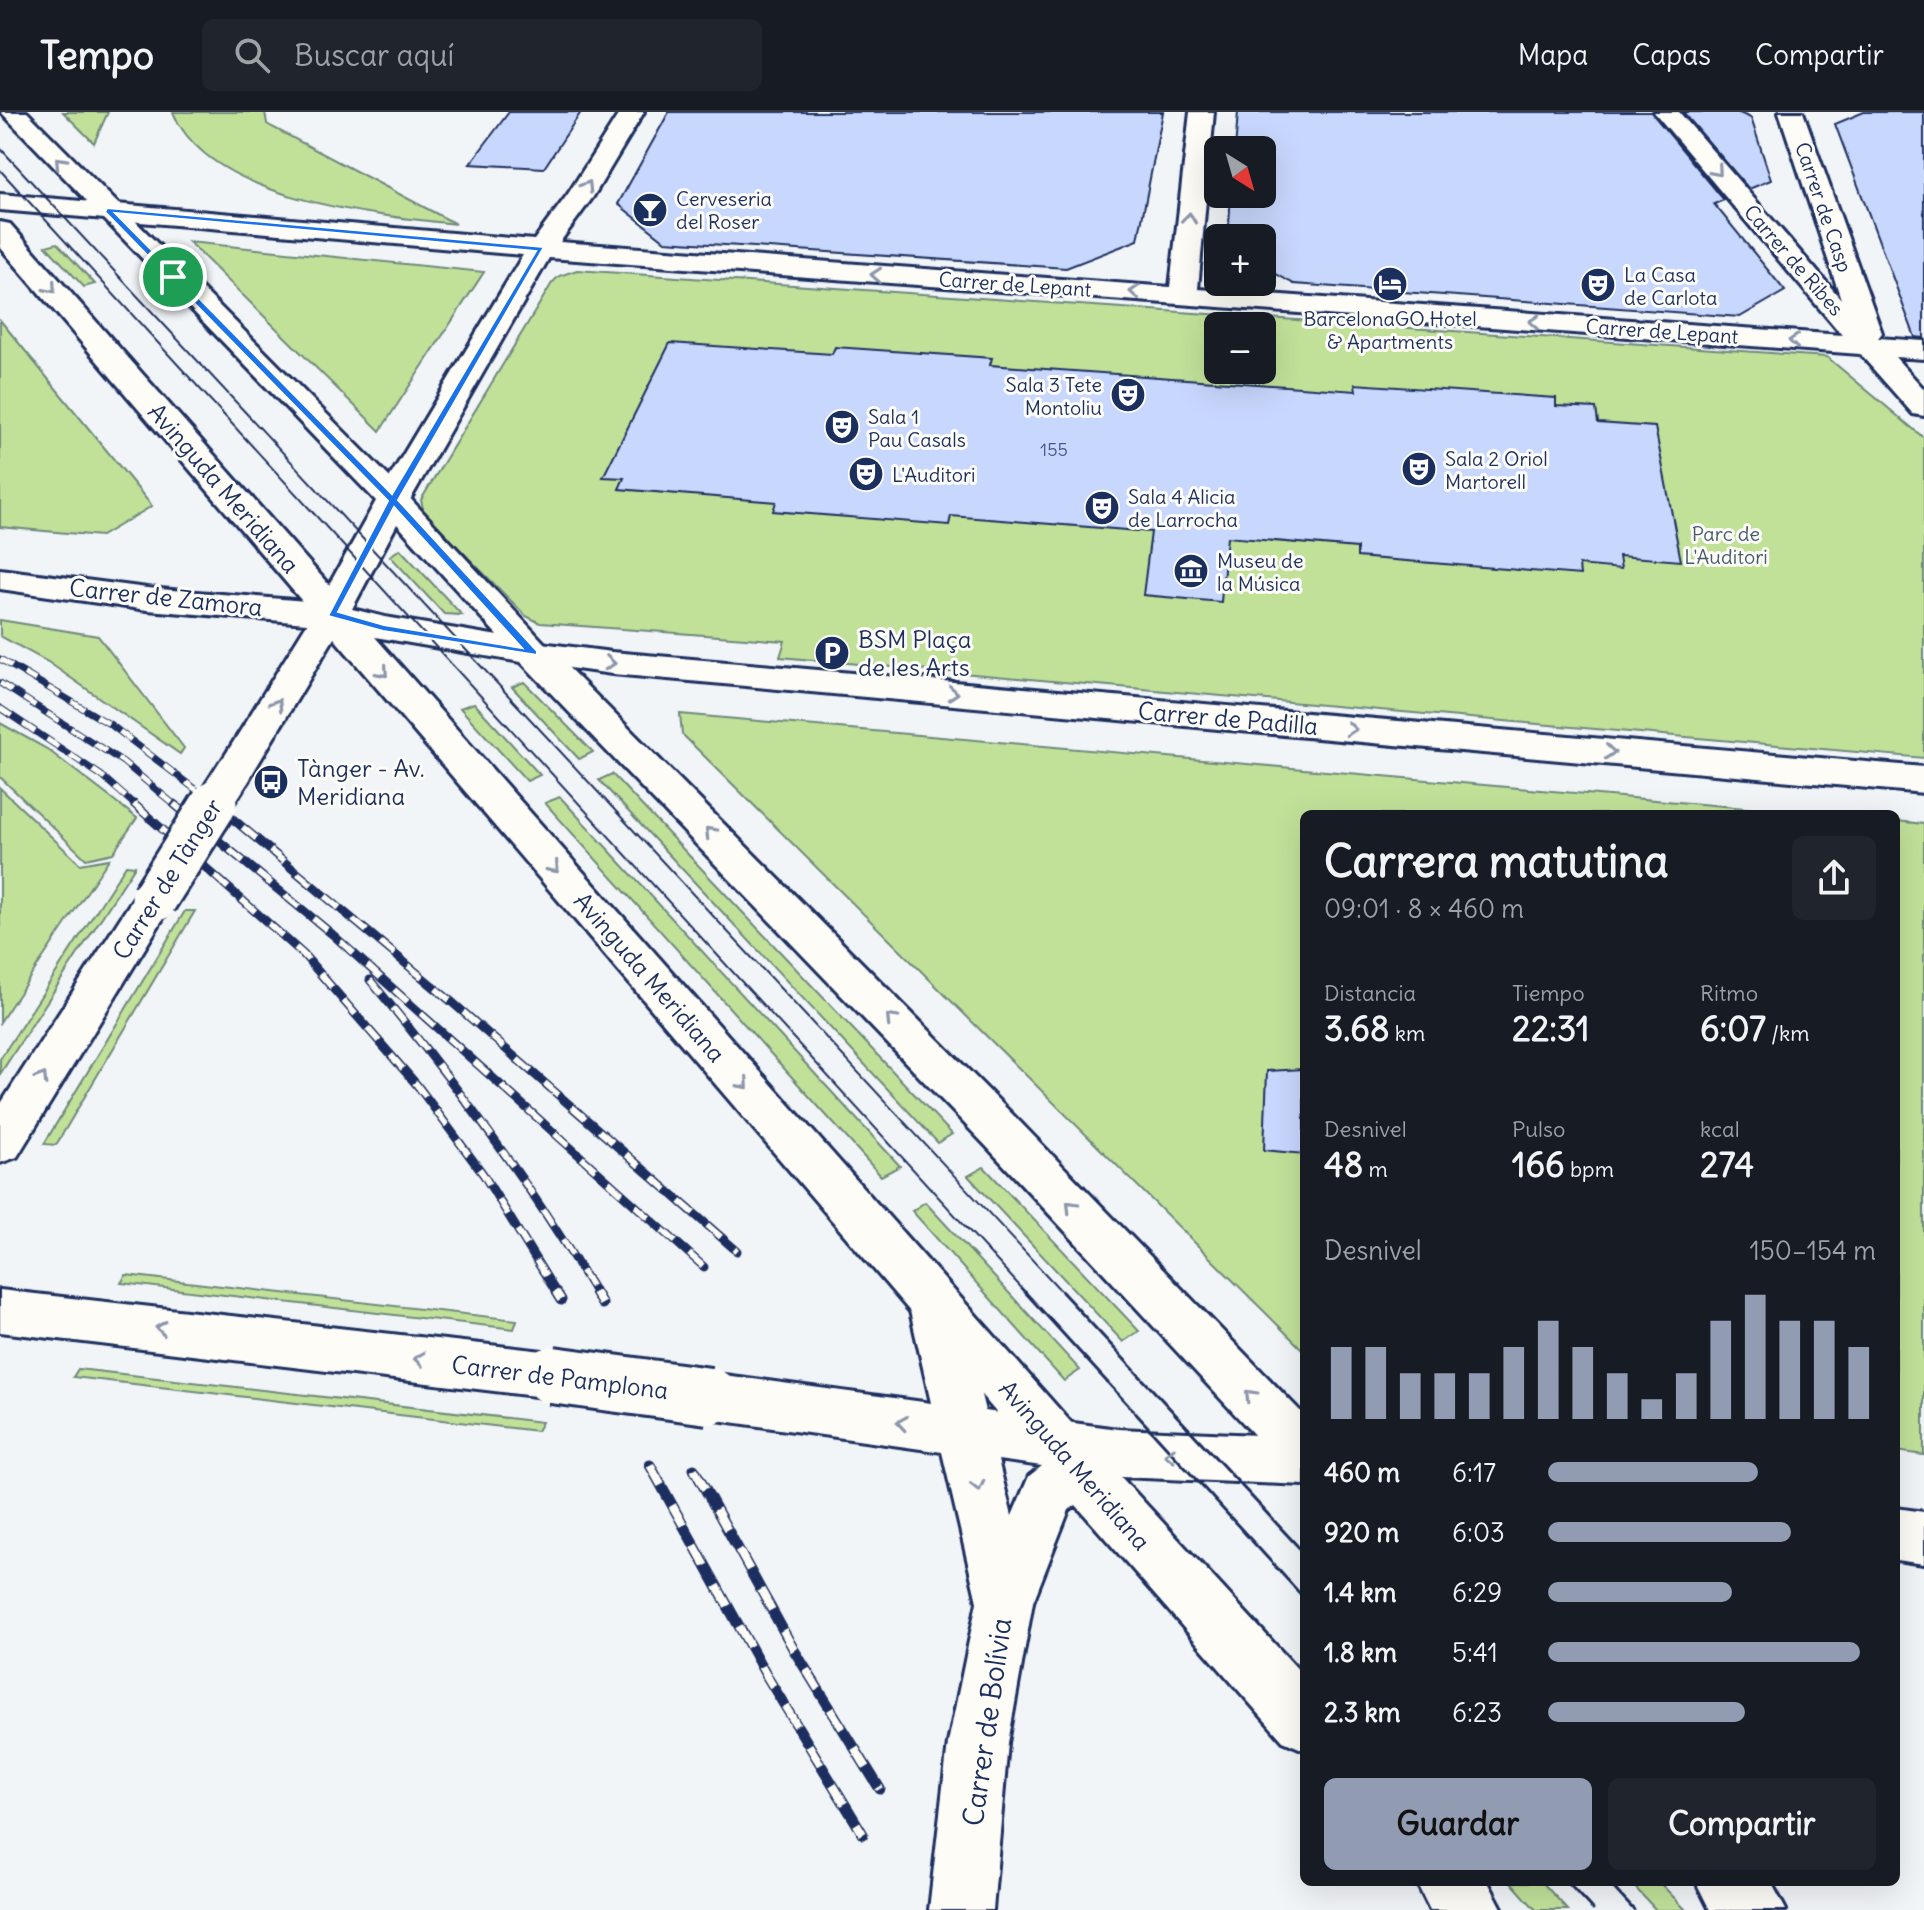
<!DOCTYPE html>
<html lang="es">
<head>
<meta charset="utf-8">
<style>
  :root { --surface:#171b24; --page:#20242c; --text:#f1f3f6; --muted:#9ea1a6; --line:#363941; --accent:#919bb2 }
  body { margin:0; font-family:Delius,sans-serif; background:var(--page); color:var(--text); height:100vh; display:flex; flex-direction:column; font-size:30px; white-space:nowrap }
  * { box-sizing:border-box; margin:0 }
  p { font-size:26px; color:var(--muted) }
  .icon { flex:none; width:44px; height:44px; fill:none; stroke:currentColor; stroke-width:2; stroke-linecap:round; stroke-linejoin:round }
  .map { position:relative; flex:1; overflow:hidden }
  .panel { position:absolute; left:1300px; top:698px; width:600px; height:1076px; display:flex; flex-direction:column; background:var(--surface); border-radius:12px; box-shadow:0 8px 32px #0002 }
  .panel>* { flex:none }
  .needle { width:52px; rotate:143deg }
  .tools { position:absolute; left:1204px; top:24px; display:grid; gap:16px }
  .tools a { display:grid; place-items:center; width:72px; height:72px; border-radius:12px; background:var(--surface); box-shadow:0 8px 32px #0002; font-size:40px }
  .pin { position:absolute; display:grid; place-items:center; width:68px; height:68px; color:#fff; margin:-34px; border:4px solid #fff; border-radius:50%; box-shadow:0 2px 8px #0007 }
  .round { display:grid; place-items:center; flex:none; width:84px; height:84px; border-radius:12px; background:var(--page) }
  .head { display:flex; align-items:center; justify-content:space-between; height:136px; padding:0 24px }
  h1 { font-size:44px; font-weight:700; line-height:60px }
  .stats { display:grid; grid-template-columns:repeat(3,1fr); gap:12px; height:136px; padding:8px 24px }
  .stats div { display:grid; align-content:center }
  .stats b { font-size:34px; font-weight:700 }
  .stats small { font-size:22px; font-weight:400 }
  .stats p { font-size:22px }
  .chart { height:224px; padding:16px 24px }
  .chart p { display:flex; justify-content:space-between }
  .chart svg { width:100%; height:144px; margin-top:8px; stroke:var(--accent); stroke-width:6 }
  .action { display:flex; gap:16px; margin-top:auto; padding:16px 24px }
  .action a { flex:1; height:92px; border-radius:12px; background:var(--accent); color:#111; font-size:32px; font-weight:700; line-height:92px; text-align:center }
  .action a+a { background:var(--page); color:var(--text) }
  ul { padding:0 24px; list-style:none; font-size:26px }
  li { display:grid; grid-template-columns:128px 96px 1fr; align-items:center; height:60px }
  li i { height:20px; border-radius:10px; background:var(--accent) }
  header { display:flex; align-items:center; gap:48px; box-sizing:border-box; height:112px; padding:0 40px; background:var(--surface); border-bottom:2px solid var(--line) }
  header strong { font-size:38px }
  nav { display:flex; gap:44px; margin-inline-start:auto; font-size:28px }
  .search { width:560px; height:72px; background:var(--page); display:flex; align-items:center; gap:20px; box-sizing:border-box; padding:0 28px; border-radius:12px; color:var(--muted); font-size:30px }
  .map>svg:first-child { display:block }
</style>
</head>
<body>
<header>
<strong>Tempo</strong>
<div class="search"><svg class="icon" aria-label="search" viewBox="0 0 24 24"><circle cx="10" cy="10" r="6"/><path d="M15 15l6 6"/></svg>Buscar aquí</div>
<nav><a>Mapa</a><a>Capas</a><a>Compartir</a></nav>
</header>
<div class="map">
<svg width="1924" height="1798" viewBox="0 0 1924 1798">
  <rect width="100%" height="100%" fill="#f2f5f8"/>
  <filter id="ink" filterUnits="userSpaceOnUse"><feTurbulence type="fractalNoise" baseFrequency=".0125" numOctaves="2"/><feDisplacementMap in="SourceGraphic" scale="16" xChannelSelector="R" yChannelSelector="G"/><feConvolveMatrix kernelMatrix="1 2 1 2 8 2 1 2 1" color-interpolation-filters="sRGB"/></filter>
  <g filter="url(#ink)">
    <path fill="#c1e199" stroke="#6e887c" stroke-width="2" fill-rule="evenodd" d="M63,0h45l-14,31z
      M173,0h92l2,12 5,3 184,97c-82,-8 -248,-25 -283,-112z
      M189,130l295,30 -104,159z
      M57,131l38,41 -11,3 -38,-41z
      M577,158l1250,87 97,81v320l-1144,-101 5,-16 -245,-18 -14,-7 -102,-103 -3,-13 131,-217 7,-7zM1218,214h44v44h-44z
      M0,208l152,186 -51,30 -101,-9z
      M400,437l62,66 -18,-1 -54,-58z
      M0,508l98,16 86,112 -4,6 -132,-92 -48,-26z
      M524,570l69,70 -14,7 -67,-72z
      M474,591l66,72 -13,6 -67,-73z
      M680,602l1134,100h-510v537l-622,-617z
      M0,611l47,26 90,69 -24,35 -27,6 -86,-82z
      M612,662l340,360 -14,9 -339,-363z
      M0,676l80,76 29,-5 -109,163z
      M560,685l340,369 -19,10 -336,-373z
      M1896,709l28,3v631l-28,-4z
      M126,753l9,1 -135,208v-15z
      M185,799h10l-139,234 -12,-1z
      M984,1055l155,164 -16,11 -155,-166z
      M925,1090l155,168 -16,11 -152,-170z
      M126,1163l391,45 -3,9 -393,-46z
      M78,1257l464,53 -5,9 -464,-54z
      M1511,1770h31l26,28h-32z
      M1630,1770h29l27,28h-30z"/>
    <path fill="#c8d7fd" stroke="#1b2f5e" stroke-width="2" d="M509,0h72l-37,56 -74,-4z
      M669,0h494l-25,128 -72,28 -401,-27 -47,-37z
      M1238,0h413l73,88 -10,4 71,87 -45,26 -446,-33 -32,-18v-28h-34l3,-44h31v-44h-27z
      M1683,0h54l14,6 20,62 -22,9z
      M1864,0h60v226l-9,-1 -80,-213z
      M670,231l162,11 3,-7 157,11 -2,7 366,26 -1,-7 201,14v8l40,2 2,15 57,4 26,134 -62,-5 2,13 -42,-4 1,10 -223,-18v-9l-130,-11 -6,65 -78,-7 8,-63 -200,-16 -2,9 -176,-14 3,-9 -157,-13 5,-11 -21,-1z
      M1304,957v85l-40,-4 3,-79z"/>
    <g fill="none" stroke-linecap="round" stroke-linejoin="round">
      <defs>
        <path id="minor" d="M620,0h24l-51,85 -33,45 610,45 20,-175h24l-16,177 644,46 -188,-223h25l162,187 -62,-187h24l79,221 -4,5 46,3v18l-29,-2 29,32v27l-11,-2 -53,-60 -1311,-96 -139,242 -5,7 -12,3 -12,-3 -5,-7 147,-245 -523,-45v-16l534,46 34,-46z
          M0,457l147,19 184,15 13,3 5,8 -5,8 -13,3 -184,-15 -147,-21z
          M533,530l79,10 1312,115v26l-1312,-119 -92,-13 -5,-8 5,-8z
          M933,1169l18,6 7,15 27,109 133,18 186,8v48l-183,-8 183,199v74l-21,-9 -207,-236 -7,5 -36,92 -25,141 -15,167h-64l19,-167 29,-141 -35,-150 -233,-33 -18,-7 -8,-16 8,-16 18,-7 222,30 -23,-101 7,-15zM998,1348l44,6 -13,10 -17,40z
          M0,1178l552,62 18,7 8,16 -8,16 -18,7 -552,-66z
          M1896,1396l28,4v52l-28,-4z
          M1416,1770h72l15,28h-73z
          M1696,1770h75l15,28h-76z"/>
        <path id="tertiary" d="M1,0h26l378,381 141,152 474,477 284,293v60l-19,-7 -297,-320 -467,-486 -146,-25 723,816 8,17 -8,17 -19,7 -19,-7 -726,-849 -85,141 -14,4 -14,-4 -5,-9 97,-156 -313,-367v-25l10,2 319,361 47,-84zM397,412l101,112 -113,-19 -33,-8z
          M154,772l15,5 6,10 -158,258 -17,6v-58l139,-216z"/>
      </defs>
      <use href="#minor" stroke="#1b2f5e" stroke-width="6"/>
      <use href="#tertiary" stroke="#1b2f5e" stroke-width="6"/>
      <use href="#minor" fill="#fdfcf7" fill-rule="evenodd"/>
      <use href="#tertiary" fill="#fdfcf7" fill-rule="evenodd"/>
      <path stroke="#1b2f5e" stroke-width="2" d="M0,36l1064,1146
        M0,58l1027,1124"/>
      <path stroke="#1b2f5e" stroke-width="3" d="M1025,1180l279,306
        M1062,1180l242,261
        M1567,1770l26,28
        M1608,1770l26,28"/>
      <defs>
        <path id="rail-far2" d="M0,547l111,66 106,81
          M0,571l123,79 53,44
          M0,596l102,68 34,30"/>
        <path id="rail-far1" d="M134,692l169,150 114,131 66,89 74,120
          M174,692l158,130 372,333
          M215,692l238,199 284,248
          M370,868c83,100 160,203 226,314"/>
        <path id="rail" d="M556,1180l5,8
          M595,1180l7,12
          M650,1353l116,210 97,159
          M694,1357l100,181 86,139"/>
      </defs>
      <use href="#rail-far2" stroke="#1b2f5e" stroke-width="7"/>
      <use href="#rail-far1" stroke="#1b2f5e" stroke-width="9"/>
      <use href="#rail" stroke="#1b2f5e" stroke-width="11"/>
      <use href="#rail-far2" stroke="#fdfcf7" stroke-width="5" stroke-dasharray="14" stroke-linecap="butt"/>
      <use href="#rail-far1" stroke="#fdfcf7" stroke-width="6" stroke-dasharray="18" stroke-linecap="butt"/>
      <use href="#rail" stroke="#fdfcf7" stroke-width="8" stroke-dasharray="23" stroke-linecap="butt"/>
      <defs>
        <path id="minor-bridge-far2" d="M212,694l23,-36"/>
        <path id="minor-bridge-far1" d="M154,787l60,-95"/>
        <path id="minor-bridge" d="M552,1263l157,21"/>
      </defs>
      <use href="#minor-bridge-far2" stroke="#1b2f5e" stroke-width="40" stroke-linecap="butt"/>
      <use href="#minor-bridge-far1" stroke="#1b2f5e" stroke-width="51" stroke-linecap="butt"/>
      <use href="#minor-bridge" stroke="#1b2f5e" stroke-width="62" stroke-linecap="butt"/>
      <use href="#minor-bridge-far2" stroke="#fdfcf7" stroke-width="35"/>
      <use href="#minor-bridge-far1" stroke="#fdfcf7" stroke-width="45"/>
      <use href="#minor-bridge" stroke="#fdfcf7" stroke-width="56"/>
    </g>
    <defs><path id="oneway-chevron" d="M-2-3.5L2.5 0L-2 3.5" fill="none" stroke-width="1.6" stroke-linecap="round" stroke-linejoin="round" transform="scale(2)"/></defs>
    <g stroke="#8c96aa">
      <use href="#oneway-chevron" transform="translate(60 50) rotate(-133)"/>
      <use href="#oneway-chevron" transform="translate(1717 59) rotate(49)"/>
      <use href="#oneway-chevron" transform="translate(587 74) rotate(-58)"/>
      <use href="#oneway-chevron" transform="translate(1189 106) rotate(-83)"/>
      <use href="#oneway-chevron" transform="translate(876 163) rotate(-176)"/>
      <use href="#oneway-chevron" transform="translate(51 176) rotate(49)"/>
      <use href="#oneway-chevron" transform="translate(1135 180) rotate(-176)"/>
      <use href="#oneway-chevron" transform="translate(1534 210) rotate(-176)"/>
      <use href="#oneway-chevron" transform="translate(1794 229) rotate(-176)"/>
      <use href="#oneway-chevron" transform="translate(610 551) rotate(6)"/>
      <use href="#oneway-chevron" transform="translate(383 560) rotate(49)"/>
      <use href="#oneway-chevron" transform="translate(953 581) rotate(5)"/>
      <use href="#oneway-chevron" transform="translate(277 592) rotate(-59)"/>
      <use href="#oneway-chevron" transform="translate(1351 617) rotate(6)"/>
      <use href="#oneway-chevron" transform="translate(1610 640) rotate(5)"/>
      <use href="#oneway-chevron" transform="translate(710 720) rotate(-134)"/>
      <use href="#oneway-chevron" transform="translate(554 756) rotate(49)"/>
      <use href="#oneway-chevron" transform="translate(891 907) rotate(-134)"/>
      <use href="#oneway-chevron" transform="translate(42 966) rotate(-58)"/>
      <use href="#oneway-chevron" transform="translate(744 972) rotate(49)"/>
      <use href="#oneway-chevron" transform="translate(1071 1094) rotate(-134)"/>
      <use href="#oneway-chevron" transform="translate(161 1216) rotate(-173)"/>
      <use href="#oneway-chevron" transform="translate(419 1247) rotate(-173)"/>
      <use href="#oneway-chevron" transform="translate(1250 1283) rotate(-134)"/>
      <use href="#oneway-chevron" transform="translate(902 1311) rotate(-171)"/>
      <use href="#oneway-chevron" transform="translate(1170 1343) rotate(-179)"/>
      <use href="#oneway-chevron" transform="translate(978 1374) rotate(77)"/>
    </g>
  </g>
  <path fill="#1a73e8" stroke="#fff" stroke-width="2" fill-rule="evenodd" d="M107,96l437,39 -146,253 139,151v4l-154,-24 -55,-15 60,-115 -283,-289zM115,101l421,38 -144,243zM394,395l128,141 -138,-23 -46,-13z"/>
  <defs>
    <symbol id="bar-disc" viewBox="-11 -11 22 22"><circle r="9.5" fill="#1b2f5e" stroke="#fdfcf7"/><path d="M-6-5H6L.8 .8V4.5H3.5V6h-7V4.5H-.8V.8Z" fill="#fff"/></symbol>
    <symbol id="hotel-disc" viewBox="-11 -11 22 22"><circle r="9.5" fill="#1b2f5e" stroke="#fdfcf7"/><path d="M-6-4.5h1.5V1H6V5H4.5V3h-9V5H-6ZM-4 0a1.8 1.8 0 1 1 3.6 0ZM.5 0V-2.5h3Q6-2.5 6 0Z" fill="#fff"/></symbol>
    <symbol id="theatre-disc" viewBox="-11 -11 22 22"><circle r="9.5" fill="#1b2f5e" stroke="#fdfcf7"/><path d="M-5-5.5Q0-4 5-5.5V0Q5 5 0 6Q-5 5-5 0ZM-3.3-2.5H-1v1.5H-3.3ZM1-2.5H3.3v1.5H1ZM-2.8 1Q0 5.5 2.8 1Z" fill="#fff"/></symbol>
    <symbol id="museum-disc" viewBox="-11 -11 22 22"><circle r="9.5" fill="#1b2f5e" stroke="#fdfcf7"/><path d="M0-6L6-3V-2H-6V-3ZM-5-1h2V3h-2ZM-1-1h2V3h-2ZM3-1h2V3H3ZM-6 4H6V6H-6Z" fill="#fff"/></symbol>
    <symbol id="parking-disc" viewBox="-11 -11 22 22"><circle r="9.5" fill="#1b2f5e" stroke="#fdfcf7"/><path d="M-3.5-5.5H1a3.5 3.5 0 0 1 0 7H-1V5.5H-3.5ZM-1-3.4V-.6H.8a1.4 1.4 0 0 0 0-2.8Z" fill="#fff"/></symbol>
    <symbol id="bus-disc" viewBox="-11 -11 22 22"><circle r="9.5" fill="#1b2f5e" stroke="#fdfcf7"/><path d="M-5-6H5V4H4V6H2V4H-2V6H-4V4H-5ZM-3.5-4V0h7V-4ZM-3.5 1.2v1.5H-2V1.2ZM2 1.2v1.5H3.5V1.2Z" fill="#fff"/></symbol>
  </defs>
  <g fill-rule="evenodd">
    <use href="#bar-disc" x="630" y="78" width="40" height="40"/>
    <use href="#hotel-disc" x="1370" y="152" width="40" height="40"/>
    <use href="#theatre-disc" x="1578" y="153" width="40" height="40"/>
    <use href="#theatre-disc" x="1108" y="263" width="40" height="40"/>
    <use href="#theatre-disc" x="822" y="295" width="40" height="40"/>
    <use href="#theatre-disc" x="1399" y="337" width="40" height="40"/>
    <use href="#theatre-disc" x="846" y="342" width="40" height="40"/>
    <use href="#theatre-disc" x="1082" y="376" width="40" height="40"/>
    <use href="#museum-disc" x="1171" y="439" width="40" height="40"/>
    <use href="#parking-disc" x="812" y="521" width="40" height="40"/>
    <use href="#bus-disc" x="251" y="650" width="40" height="40"/>
  </g>
  <g text-anchor="middle" dominant-baseline="central" stroke-width="6" stroke-linejoin="round" paint-order="stroke">
    <g font-size="18" fill="#465986">
      <text x="1054" y="337">155</text>
    </g>
    <g font-size="20" fill="#1b2f5e" stroke="#fdfcf7" text-anchor="start">
      <text x="676" y="86">Cerveseria<tspan x="676" dy="23">del Roser</tspan></text>
      <text x="1624" y="162">La Casa<tspan x="1624" dy="23">de Carlota</tspan></text>
      <text x="1390" y="206" text-anchor="middle">BarcelonaGO Hotel<tspan x="1390" dy="23">&amp; Apartments</tspan></text>
      <text x="1102" y="272" text-anchor="end">Sala 3 Tete<tspan x="1102" dy="23">Montoliu</tspan></text>
      <text x="868" y="304">Sala 1<tspan x="868" dy="23">Pau Casals</tspan></text>
      <text x="1445" y="346">Sala 2 Oriol<tspan x="1445" dy="23">Martorell</tspan></text>
      <text x="892" y="362">L'Auditori</text>
      <text x="1128" y="384">Sala 4 Alicia<tspan x="1128" dy="23">de Larrocha</tspan></text>
      <text x="1217" y="448">Museu de<tspan x="1217" dy="23">la Música</tspan></text>
    </g>
    <g font-size="20" fill="#1b2f5e" stroke="#fdfcf7">
      <text transform="translate(1824 95) rotate(71)">Carrer de Casp</text>
      <text transform="translate(1794 148) rotate(49)">Carrer de Ribes</text>
      <text transform="translate(1015 172) rotate(4)">Carrer de Lepant</text>
      <text transform="translate(1662 219) rotate(4)">Carrer de Lepant</text>
    </g>
    <g font-size="20" fill="#445c6d" stroke="#fdfcf7">
      <text x="1726" y="421">Parc de<tspan x="1726" dy="23">L'Auditori</tspan></text>
    </g>
    <g font-size="24" fill="#1b2f5e" stroke="#fdfcf7">
      <text transform="translate(224 376) rotate(49)">Avinguda Meridiana</text>
      <text transform="translate(166 485) rotate(6)">Carrer de Zamora</text>
      <text transform="translate(1228 606) rotate(5)">Carrer de Padilla</text>
      <text transform="translate(167 767) rotate(-58)">Carrer de Tànger</text>
      <text transform="translate(650 865) rotate(49)">Avinguda Meridiana</text>
      <text transform="translate(560 1265) rotate(7)">Carrer de Pamplona</text>
      <text transform="translate(1075 1353) rotate(49)">Avinguda Meridiana</text>
    </g>
    <g font-size="24" fill="#1b2f5e" stroke="#fdfcf7" text-anchor="start">
      <text x="858" y="527">BSM Plaça<tspan x="858" dy="28">de les Arts</tspan></text>
      <text x="297" y="656">Tànger - Av.<tspan x="297" dy="28">Meridiana</tspan></text>
    </g>
    <g font-size="28" fill="#1b2f5e" stroke="#fdfcf7">
      <text transform="translate(987 1610) rotate(-82)">Carrer de Bolívia</text>
    </g>
  </g>
</svg>
<div class="tools">
<a><svg class="needle" viewBox="-14 -14 28 28"><path d="M0-13l5 13h-10z" fill="#e53935"/><path d="M0 13l5-13h-10z" fill="#9ea1a6"/></svg></a>
<a>+</a>
<a>−</a>
</div>
<div class="pin" style="left:173px;top:165px;background:#1e9e55"><svg class="icon" aria-label="arrive" viewBox="0 0 24 24"><path d="M6 21V4h12l-3 4 3 4H6"/></svg></div>
<section class="panel">
<div class="head"><div><h1>Carrera matutina</h1><p>09:01 · 8 × 460 m</p></div><a class="round"><svg class="icon" aria-label="share" viewBox="0 0 24 24"><path d="M12 15V3M7 8l5-5 5 5M5 13v7h14v-7"/></svg></a></div>
<div class="stats">
<div><p>Distancia</p><b>3.68<small> km</small></b></div>
<div><p>Tiempo</p><b>22:31</b></div>
<div><p>Ritmo</p><b>6:07<small> /km</small></b></div>
</div>
<div class="stats">
<div><p>Desnivel</p><b>48<small> m</small></b></div>
<div><p>Pulso</p><b>166<small> bpm</small></b></div>
<div><p>kcal</p><b>274</b></div>
</div>
<div class="chart"><p><span>Desnivel</span>150–154 m</p>
<svg viewBox="0 0 160 44" preserveAspectRatio="none"><path d="M5 44V22M15 44V22M25 44V30M35 44V30M45 44V30M55 44V22M65 44V14M75 44V22M85 44V30M95 44V38M105 44V30M115 44V14M125 44V6M135 44V14M145 44V14M155 44V22"/></svg>
</div>
<ul>
<li><b>460 m</b>6:17<i style="width:64%"></i></li>
<li><b>920 m</b>6:03<i style="width:74%"></i></li>
<li><b>1.4 km</b>6:29<i style="width:56%"></i></li>
<li><b>1.8 km</b>5:41<i style="width:95%"></i></li>
<li><b>2.3 km</b>6:23<i style="width:60%"></i></li>
</ul>
<div class="action"><a>Guardar</a><a>Compartir</a></div>
</section>
</div>
</body>
</html>
